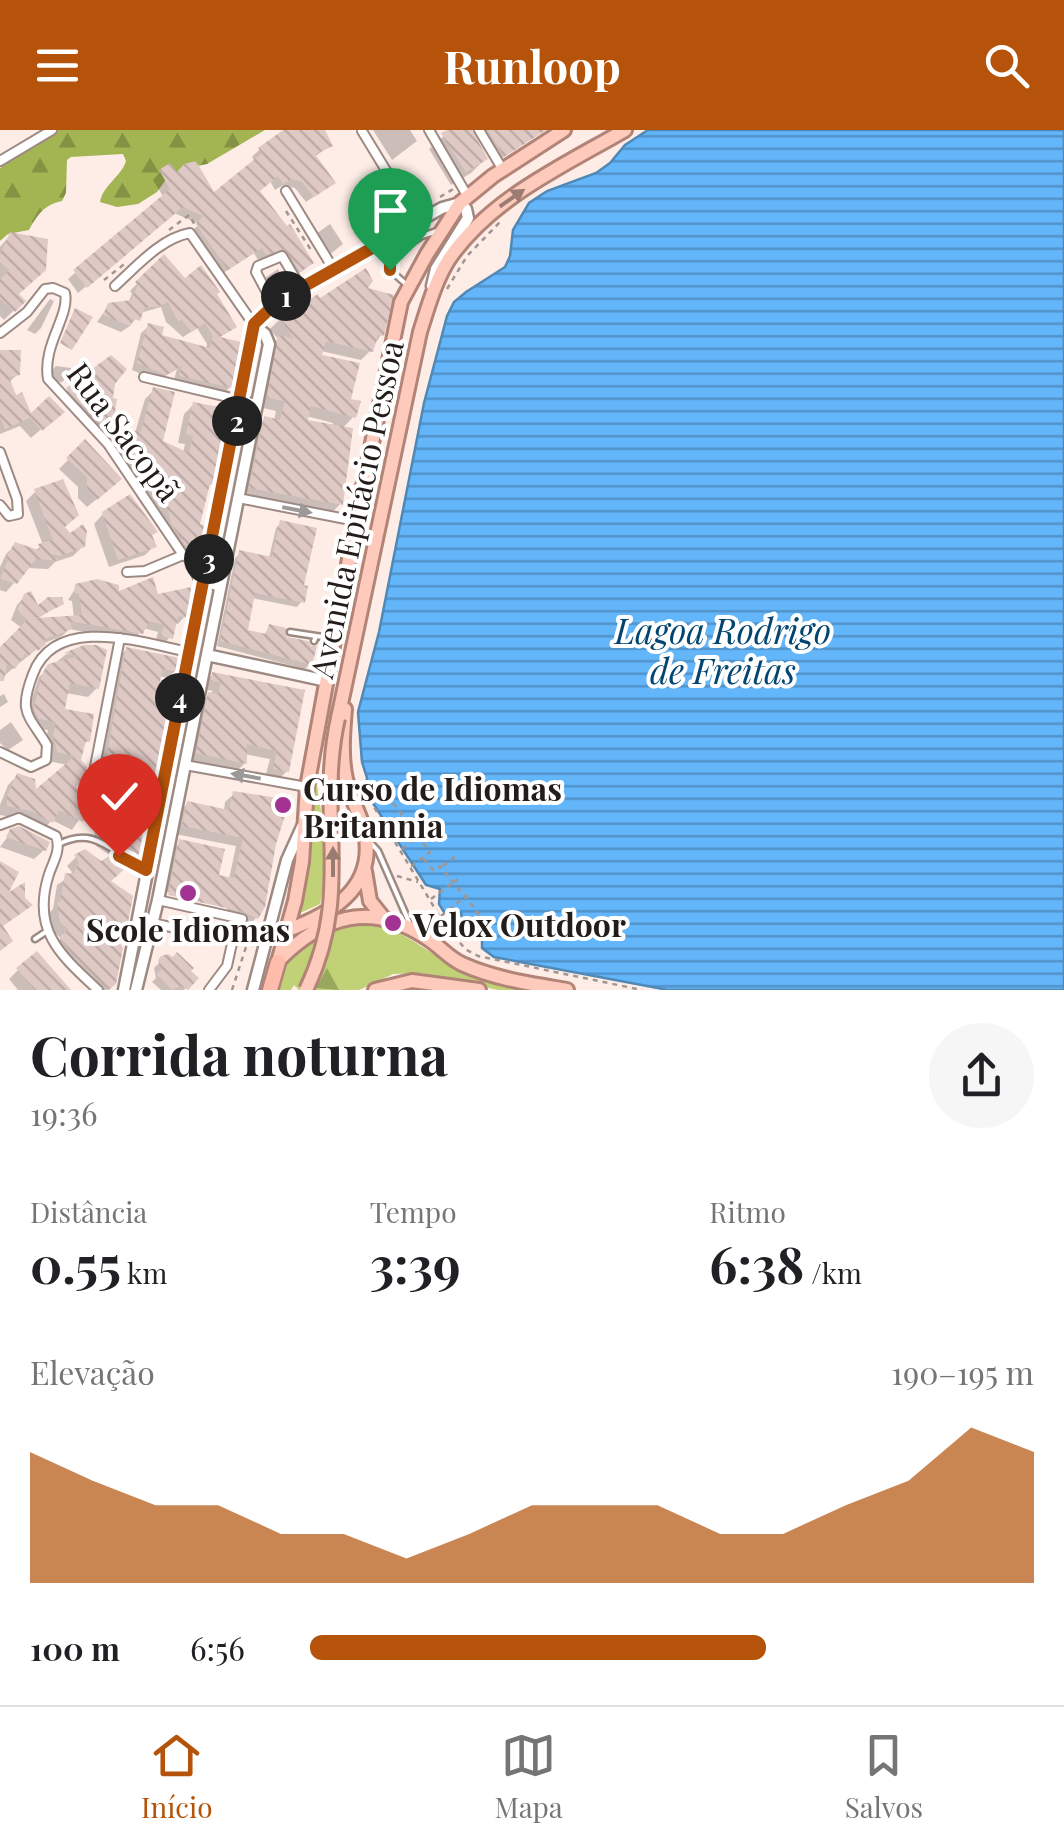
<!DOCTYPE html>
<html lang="pt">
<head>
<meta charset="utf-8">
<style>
  :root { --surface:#fff; --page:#f6f6f6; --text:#202124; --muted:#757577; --line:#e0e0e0; --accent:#b45309 }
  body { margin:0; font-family:"Playfair Display",serif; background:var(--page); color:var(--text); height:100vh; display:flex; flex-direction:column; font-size:38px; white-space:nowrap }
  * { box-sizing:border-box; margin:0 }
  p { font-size:32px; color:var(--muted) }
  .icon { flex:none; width:55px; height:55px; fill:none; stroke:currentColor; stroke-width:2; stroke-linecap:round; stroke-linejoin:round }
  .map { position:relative; height:860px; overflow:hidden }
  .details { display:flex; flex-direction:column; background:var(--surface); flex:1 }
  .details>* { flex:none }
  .pin { position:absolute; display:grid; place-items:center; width:85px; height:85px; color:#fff; margin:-102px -42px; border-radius:50% 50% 50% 0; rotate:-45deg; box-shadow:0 0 10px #0007 }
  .pin .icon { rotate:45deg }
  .km { position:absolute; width:50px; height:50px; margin:-25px; border-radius:50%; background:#222; color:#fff; font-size:28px; line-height:50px; text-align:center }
  .round { display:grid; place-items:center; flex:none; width:105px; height:105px; border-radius:52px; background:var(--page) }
  .overview { display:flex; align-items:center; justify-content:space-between; height:170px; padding:0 30px }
  h1 { font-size:55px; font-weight:700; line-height:75px }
  .metrics { display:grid; grid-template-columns:repeat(3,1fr); gap:15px; height:170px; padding:10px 30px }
  .metrics div { display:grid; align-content:center }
  .metrics b { font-size:50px; font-weight:700 }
  .metrics small { font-size:28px; font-weight:400 }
  .metrics p { font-size:28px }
  .chart { height:280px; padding:20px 30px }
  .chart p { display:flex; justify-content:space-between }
  .chart svg { width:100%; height:180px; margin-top:10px; fill:var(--accent); opacity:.7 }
  ul { padding:0 30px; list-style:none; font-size:32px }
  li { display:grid; grid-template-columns:160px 120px 1fr; align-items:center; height:75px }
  li i { height:25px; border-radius:12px; background:var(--accent) }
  header { display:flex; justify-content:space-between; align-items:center; height:130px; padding:0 30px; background:var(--accent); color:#fff; font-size:45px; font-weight:700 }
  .tab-bar { display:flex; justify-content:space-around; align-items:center; height:140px; border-top:2px solid var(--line); background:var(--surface); font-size:28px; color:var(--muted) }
  .tab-bar a { display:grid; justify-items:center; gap:5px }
  .tab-bar .active { color:var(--accent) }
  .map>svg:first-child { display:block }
</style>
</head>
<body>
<header><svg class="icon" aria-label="menu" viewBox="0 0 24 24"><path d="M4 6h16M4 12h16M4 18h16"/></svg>Runloop<svg class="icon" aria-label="search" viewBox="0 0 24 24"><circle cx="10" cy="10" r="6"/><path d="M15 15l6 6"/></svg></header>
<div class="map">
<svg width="1064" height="860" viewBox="0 0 1064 860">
  <defs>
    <pattern id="forest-firs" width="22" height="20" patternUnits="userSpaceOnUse" patternTransform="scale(2.5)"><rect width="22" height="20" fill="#a3b552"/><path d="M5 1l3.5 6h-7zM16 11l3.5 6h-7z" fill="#849243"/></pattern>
    <pattern id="water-rules" width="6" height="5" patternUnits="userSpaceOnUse" patternTransform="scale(2.5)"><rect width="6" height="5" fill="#63b6fa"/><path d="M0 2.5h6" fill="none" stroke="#5193ca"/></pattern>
    <pattern id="building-back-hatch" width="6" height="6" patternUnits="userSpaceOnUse" patternTransform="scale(2.5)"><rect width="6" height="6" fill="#dfc9c5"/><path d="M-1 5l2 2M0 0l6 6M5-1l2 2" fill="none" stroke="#bfaca9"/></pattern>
  </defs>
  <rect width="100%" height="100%" fill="#feede7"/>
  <path fill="#c0d275" d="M311,650h5c7,41 14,83 4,124l-20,9z
    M353,791c51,5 63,26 105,47 25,13 70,16 99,22h-59l-77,-17 -28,1 -34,16h-60l-5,-5 -3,5h-14c17,-58 20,-52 76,-69z"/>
  <path fill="url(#forest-firs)" d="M56,0h209l-58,34 -18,4 -24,13 -8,11 -19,12 -21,3 -17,-5c3,-17 21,-25 26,-41l-3,-7 -52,3 -4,3 -1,33 -4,8c-18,4 -24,13 -33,29l-21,4 -8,7v-73z"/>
  <path fill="url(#water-rules)" stroke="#5088b6" stroke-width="2.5" d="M648,0h416v860h-396l-174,-33 -12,-9v-10l-9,-9 -9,-1 -3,-15 -12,-4 -5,3 -5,-8 1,-15 -14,-4 -61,-94 2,-13 -5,-16 -4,-50 21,-80 45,-229 23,-87 7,-14 12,-10 39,-25 5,-11 3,-26 16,-27 18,-12 49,-18 14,-10 15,-18z"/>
  <path fill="#0003" fill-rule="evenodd" d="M287,0h38l5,16 -16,11 11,32 -19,13 -11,-14 -12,-3 -8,5 -5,-9 -13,10 54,72 -7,7 -12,7 -15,-22 -19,5 -4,-7 -34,22 -29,-42 8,-9 -25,-11 -96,80 -10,-14 96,-81 -11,-18 7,-8 17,3 36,21 42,-34 -3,-5 7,-7z
    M373,0h37l7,11 -25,19z
    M451,0h19l15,29 -14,14 -20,12 -22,-36z
    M486,0h55l-47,34 -15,-26 -3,2z
    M356,77l33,9 -26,15 -12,-19z
    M330,94l13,20 -14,11 -13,-21z
    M10,105l6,59 7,7 -19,19 -4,-4v-69z
    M163,127l22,24 29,13 20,32 -17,13 13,48 -7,7 -50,-11 4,-14 -20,12 -25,-11 9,-37 8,-7 10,11 47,12 1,-5 -10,-16 -14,9 -17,-15 -5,-15 -21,6 -10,13 -9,6 -24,-10 12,-17 19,-2 4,-9 -2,-3z
    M278,139l5,9 -21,15 -5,-10z
    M364,159l17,46 -10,15 -10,10 -40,-9 -2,5 35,60 -12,13 -2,75 -9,10 -90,-17 14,-69 10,-9 9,2 2,-10 -17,-4 10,-59 9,-9 -8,-10 10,-10 37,-21 2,4zM306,286l27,7 -1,4 -27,-5z
    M50,169l4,2 -13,27 -6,6 -8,-4z
    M0,222l18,22 -10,9 22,34 22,3 -21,18 -11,-12 -20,8z
    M56,236l15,2v5l-9,9 -15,2v-9z
    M113,253l-3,45 25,5 10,-34 9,-9 6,52 23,11 2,-9 -7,-1 6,-29 9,-9 19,78 -5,5 -10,38v20l-10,9 -11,-2 -17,-34 -54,-71 -46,-50 9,-8z
    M85,313l25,45 -23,19 -9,-9v-11l-19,-18z
    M35,362l28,35 20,19 -10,10 -18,6 -7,7 -21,-1 -21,24 -6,-2v-23l6,-13 9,-9 19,6 9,-6 -17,-44z
    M103,384l52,18 -5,5 4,9 -9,9 -36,12 -15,-43z
    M281,393l21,78 -5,6 -45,-9 -7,34 18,4 7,-9 40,37 -5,5 -88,-23 18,-88 5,-5 29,5 7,-30z
    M77,456l39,8 40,3 29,19 -7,8 -4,-1 -4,14 -7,8 -8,-2 3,-11 -15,-4 -10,13 -64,-12 -7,7 -18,7 -39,32 -2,-2 -3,8v-32l22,-21 -11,-8 6,-15 8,-9 12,13 24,-5 -26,16 39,-2 -2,-17 -4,-1z
    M84,518l13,40 -9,9 -22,-4 -4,19 26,28 -6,6 -9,43 21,12 26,-145 7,-7 48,22 -7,7 -9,-2 -2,9 -9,125 -7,7 -21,-3 1,-7 -29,-6 -20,29 -20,-10 -10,11 -21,-12 -21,-4v-10l8,-20 9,-9 16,18 35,-29 -20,-4 -3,-15 3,-16 -18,-2 -4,-12 13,-39 26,-22z
    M213,544l89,18 -15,79 -9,9 -13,-2 5,-19 -26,-5 1,9 -9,9 -48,-10 12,-58 13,-13 -10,-2 1,-5z
    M4,564l4,8 -8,5v-11z
    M11,592l12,18 -15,10 -8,-7v-13z
    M234,664l52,8 -30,116 -8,8 -13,-7 -74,-16 1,-7 65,14v-5l-64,-14 8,-40 9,-9 36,35 13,2 7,-33 -61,-12 4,-22 9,-9 36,8 1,-9z
    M103,691l15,9 20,29 -9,8 -4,-2 -18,17 17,49 -9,9 -1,43 -7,7h-15l-39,-43 8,-9 -9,-7 -3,-18 4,-4 4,-24 13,-9 2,-4 -5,-6 9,-9 9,-5 16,12 12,-7 -17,-11 -2,-16z
    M11,702l33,18 -10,9 -34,-12z
    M165,827l30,21 -11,12h-23l-9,-8 4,-4 -2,-10z
    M327,838l12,22 -23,-2z
    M18,840l49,20h-49l-9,-11z"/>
  <path fill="url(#building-back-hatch)" d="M283,0h42l8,16 -18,8 21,29 -22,14 -12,-15 -10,-3 -9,5 -5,-8 -18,15 27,35 3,-2 24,39 -14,9 -15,-23 -19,6 -4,-7 -34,22 -32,-46 7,-8 -20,-9 -96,81 -14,-18 97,-81 -11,-19 11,-7 7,9 7,-8 12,-3 18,31 48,-39 -4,-5z
    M447,0h25l16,29 -22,13 -25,-39z
    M488,0h58l-42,27z
    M381,57l16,25 -29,17 -14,-24z
    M10,102l38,7 -2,31 -27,24 7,7 -11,11 -15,-13v-19l9,-10 -9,-8v-7z
    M164,124l21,24 16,-13 19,27 -3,2 20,33 -17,10 21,5 -8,46 -54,-12 3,-11 -16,10 -29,-12 11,-40 16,4 -2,8 48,13 3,-12 -8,-13 -13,9 -10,-12 -4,1 -10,-19 -10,5h-13l-5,14 -6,-2 -4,7 -27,-11 5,-12 23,-3 7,-15 -3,-3z
    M366,138l7,13 -5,7 26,7 -10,41 -6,-1 -5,17 -47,-11 -4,14 38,8 -9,36 10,2 -5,17 -45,-12 -3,14 45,8 -10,77 -94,-17 15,-72 16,4 5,-19 -18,-3 11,-63 16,4 -15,-22 39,-23 2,4z
    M75,178l18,9 -21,33 -12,-7z
    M0,220h21l-1,25 -11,2 7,18 6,-3 9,21 18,-17 16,16 -23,19 -12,-13 -25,11 -5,-12z
    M111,225l16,14 -12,15 -2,14 4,1 -4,27 28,6 12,-45 22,5 -12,49 26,12 4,-17 -7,-2 7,-32 36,7 -15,76 -4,-1 -10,40 6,2 -7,21 -14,-2 -14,-22 -3,-13 -28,-38 -74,-84z
    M85,309l37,40 -25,21 -10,-11v-12l-21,-19z
    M63,349l16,36 -14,12 5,6 13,-9 4,7 -2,16 -25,9 -10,-2 10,7 -24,-2 -19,25 -17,-5 8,-19 -3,-1 10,-17 26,9 -3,-7 15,-4 -19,-51z
    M130,364l28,38 -6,3 5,12 -39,13 -16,-48z
    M280,390l37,8 -13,57 4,1 -3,17 -50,-10 -7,37 18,4 3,-10 17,4 1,9 21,4 3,5h6l-5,19 -92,-24 19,-91 33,7z
    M153,447l5,17 33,-7 -3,31 -10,-2 -5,23 -12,-3 3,-11 -15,-4 -6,13 -73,-13 2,8 -29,11 3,4 -8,7 -3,-2 -7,8 -3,-3 -10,15 -8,-5 -3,17h-4v-34l27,-27 -10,-9 7,-17 7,-3 7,14 10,-8h14l2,7 -28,14 46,-3 -3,-21 -5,-1 1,-9 22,-5 22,6v6z
    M84,515h12l11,5 -8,39 -29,-6 -5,26 29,5 -4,28 -4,-1 -5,19 6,7 -2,13 -9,7 20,12 -13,23 -24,-12 -6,13 -22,-12 -24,-5v-10l10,-23 18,6 1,10 39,-33 -18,-4 -4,-17 3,-13 -17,-3 -5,-11 8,-34 6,-10 32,-8 -16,-3z
    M126,517l54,11 -3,14 -15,-3 -2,14 14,3 -24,126 -25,-5 2,-7 -27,-5z
    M212,542l93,18 -16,82 -16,-3 4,-18 -30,-7v20l-51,-11 12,-61 10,2 3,-12 -10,-2z
    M233,661l57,9 -14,44 -11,63 -7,12 -14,-7 -76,-17 11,-56 46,10 -6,26 15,3 9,-40 -61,-12 5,-25 42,9z
    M102,689l19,1v8l24,7 -5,25 -36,-23z
    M19,696l31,16 -4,9 -40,-14 4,-8z
    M85,719l16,12 10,-6 17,11 -17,15 22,15 -7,37 -14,-3 11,18 -7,36 -7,6 -32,-30 -18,-23 10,-7 -9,-8 -3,-20h3l5,-29 8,1 6,-12 -5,-7z
    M0,731l19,11 -10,20 16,-10v16l8,7 -30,21 10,15 -13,10z
    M37,821l34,39h-36l-19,-22z
    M177,822l17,16 -3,3 8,7 -11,12 -7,-4 -9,4 -16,-15 5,-5 -3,-10 3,-4 7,-2 5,3z"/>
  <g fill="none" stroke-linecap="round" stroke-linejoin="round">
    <defs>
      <path id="service" d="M407,155l-17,-15 1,-14 31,-20 15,-5
        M290,502l26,4
        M314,511l2,-5 15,2
        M369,711l9,10 31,71
        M59,714c38,-19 52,10 87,25
        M35,809l12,-8"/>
      <path id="minor" d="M429,0l39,67
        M479,0l24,40
        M362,1l56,92
        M0,31l52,-31
        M286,61l48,79
        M115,156c21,-19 46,-48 75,-53l64,92
        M273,174l-17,-32 2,-6 24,-10 19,32
        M0,203l27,-21 18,-23 8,-1 12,5c5,23 -23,52 -17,86l60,65 75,111 7,4 19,-2 17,7
        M144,247l113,27
        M0,322l17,47 1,15 -9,2 -9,-11
        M238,368l118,23
        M190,429l8,19 23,10
        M127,442l18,-1 38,-16
        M0,622l31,15 15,-7 1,-15c-19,-31 -29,-32 -14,-71 23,-61 110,-31 156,-22
        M185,635l122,22
        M92,652l28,-144
        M0,695l19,-7 37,18c5,14 -2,24 -7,38 -18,56 11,81 49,116
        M158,770l84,19
        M153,793c48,11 84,22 132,7
        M209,860l18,-24 6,-27"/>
      <path id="tertiary" d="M207,525l120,26
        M124,860l130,-665 24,-24 164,-93 18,-5 6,6 2,9 -32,51 -4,17
        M136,860l22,-90 111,-556 -4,-10 -11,-9
        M253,860l34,-130 15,-33"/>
      <path id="trunk" d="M338,588l82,-386c8,-25 15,-51 29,-73 42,-61 114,-93 176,-129
        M365,741l5,30 12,15
        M288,800c42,-16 85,-40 78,-92 -3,-20 -16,-39 -20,-59 -5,-22 -3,-47 -1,-70
        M280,829c44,-44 92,-57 145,-22 14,8 22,20 37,27 33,15 70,20 105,26
        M278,832l17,-61 7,-39 5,-75 49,-266 45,-219 26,-48 33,-51 33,-27 71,-46
        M375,860l37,-9 67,9"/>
      <path id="motorway" d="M270,860l8,-28"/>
    </defs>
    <use href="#service" stroke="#9d8a83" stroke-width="9"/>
    <use href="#minor" stroke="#9d8a83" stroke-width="12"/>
    <use href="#tertiary" stroke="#9d8a83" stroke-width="15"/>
    <use href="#trunk" stroke="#b18477" stroke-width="18"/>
    <use href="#motorway" stroke="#b18477" stroke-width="19"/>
    <path stroke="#a19590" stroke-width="2.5" stroke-dasharray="5 5" stroke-linecap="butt" d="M440,67l15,-9
      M286,81l25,39
      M169,100l20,-15 6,10
      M104,150l23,-18
      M447,159l20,-33 34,-35
      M359,652l81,135 25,32 13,7 164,34
      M393,673l37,49 -20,15
      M408,690l15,-11
      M402,719l18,-14
      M424,729l9,11 7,-4 40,49
      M443,736l13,-10
      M397,746l21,6
      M431,769l27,-20
      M441,786l26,-21
      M452,803l24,-20
      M232,860l15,-46"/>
    <use href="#service" stroke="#fff" stroke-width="4"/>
    <use href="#minor" stroke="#fff" stroke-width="8"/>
    <use href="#tertiary" stroke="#fff" stroke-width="10"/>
    <use href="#trunk" stroke="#fecabb" stroke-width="12"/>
    <use href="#motorway" stroke="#febcaa" stroke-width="14"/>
    <defs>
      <path id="trunk-bridge" d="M306,860c48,-99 10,-174 32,-272"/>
    </defs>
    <use href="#trunk-bridge" stroke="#b18477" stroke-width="18" stroke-linecap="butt"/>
    <use href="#trunk-bridge" stroke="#fecabb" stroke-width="12"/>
  </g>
  <defs><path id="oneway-solid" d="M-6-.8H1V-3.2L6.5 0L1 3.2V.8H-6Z" transform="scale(2.5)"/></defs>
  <g fill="#9b7c72">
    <use href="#oneway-solid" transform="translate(512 68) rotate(-35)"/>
    <use href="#oneway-solid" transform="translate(333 732) rotate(-90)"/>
  </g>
  <g fill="#9c9998">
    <use href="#oneway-solid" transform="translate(297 380) rotate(11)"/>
    <use href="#oneway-solid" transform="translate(246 646) rotate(-170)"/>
  </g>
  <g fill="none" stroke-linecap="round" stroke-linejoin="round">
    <defs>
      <path id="route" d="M119,726l27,14 108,-546 24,-23 96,-54 20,5 -4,9v9"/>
    </defs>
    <use href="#route" stroke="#fff" stroke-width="20"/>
    <use href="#route" stroke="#b45309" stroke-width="12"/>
  </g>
  <g fill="#a23392" stroke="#fff" stroke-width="4">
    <circle cx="283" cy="675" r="10"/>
    <circle cx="188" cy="763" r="10"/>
    <circle cx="393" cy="793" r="10"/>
  </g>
  <g text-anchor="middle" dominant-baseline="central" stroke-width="8" stroke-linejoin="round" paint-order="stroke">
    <g font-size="32" fill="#231c19" stroke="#fff">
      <text transform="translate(125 301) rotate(53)">Rua Sacopã</text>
      <text transform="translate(355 379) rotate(-78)">Avenida Epitácio Pessoa</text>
    </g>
    <g font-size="32" font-weight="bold" fill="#231c19" stroke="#fff" text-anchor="start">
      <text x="303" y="657">Curso de Idiomas<tspan x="303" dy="37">Britannia</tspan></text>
      <text x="413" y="793">Velox Outdoor</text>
      <text x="188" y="798" text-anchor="middle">Scole Idiomas</text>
    </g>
    <g font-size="35" font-style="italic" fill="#014570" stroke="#fff">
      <text x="723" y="499">Lagoa Rodrigo<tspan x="723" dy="40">de Freitas</tspan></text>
    </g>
  </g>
</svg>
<div class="pin" style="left:390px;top:140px;background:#1e9e55"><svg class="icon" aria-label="arrive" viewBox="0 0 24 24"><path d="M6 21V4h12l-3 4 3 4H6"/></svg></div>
<div class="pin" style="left:119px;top:726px;background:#d93025"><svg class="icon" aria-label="check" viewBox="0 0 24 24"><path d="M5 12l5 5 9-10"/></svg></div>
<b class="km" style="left:286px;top:166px">1</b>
<b class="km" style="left:237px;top:291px">2</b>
<b class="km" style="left:209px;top:429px">3</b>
<b class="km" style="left:180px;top:568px">4</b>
</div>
<section class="details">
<div class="overview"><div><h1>Corrida noturna</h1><p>19:36</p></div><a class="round"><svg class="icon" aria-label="share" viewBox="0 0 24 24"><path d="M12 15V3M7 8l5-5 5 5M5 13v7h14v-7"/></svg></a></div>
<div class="metrics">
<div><p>Distância</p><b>0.55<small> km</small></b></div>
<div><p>Tempo</p><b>3:39</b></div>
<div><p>Ritmo</p><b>6:38<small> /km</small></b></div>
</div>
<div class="chart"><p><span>Elevação</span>190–195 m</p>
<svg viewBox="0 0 160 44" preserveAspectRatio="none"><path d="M0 44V12L10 19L20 25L30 25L40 32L50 32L60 38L70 32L80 25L90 25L100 25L110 32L120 32L130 25L140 19L150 6L160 12V44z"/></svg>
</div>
<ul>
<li><b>100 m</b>6:56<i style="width:63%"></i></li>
</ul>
</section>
<nav class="tab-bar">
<a class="active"><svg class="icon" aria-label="home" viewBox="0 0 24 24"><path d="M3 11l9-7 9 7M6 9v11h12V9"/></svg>Início</a>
<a><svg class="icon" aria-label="map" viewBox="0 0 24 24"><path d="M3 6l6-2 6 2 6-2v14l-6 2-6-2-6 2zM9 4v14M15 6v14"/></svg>Mapa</a>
<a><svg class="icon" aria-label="saved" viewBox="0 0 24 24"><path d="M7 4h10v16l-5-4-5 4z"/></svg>Salvos</a>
</nav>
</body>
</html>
